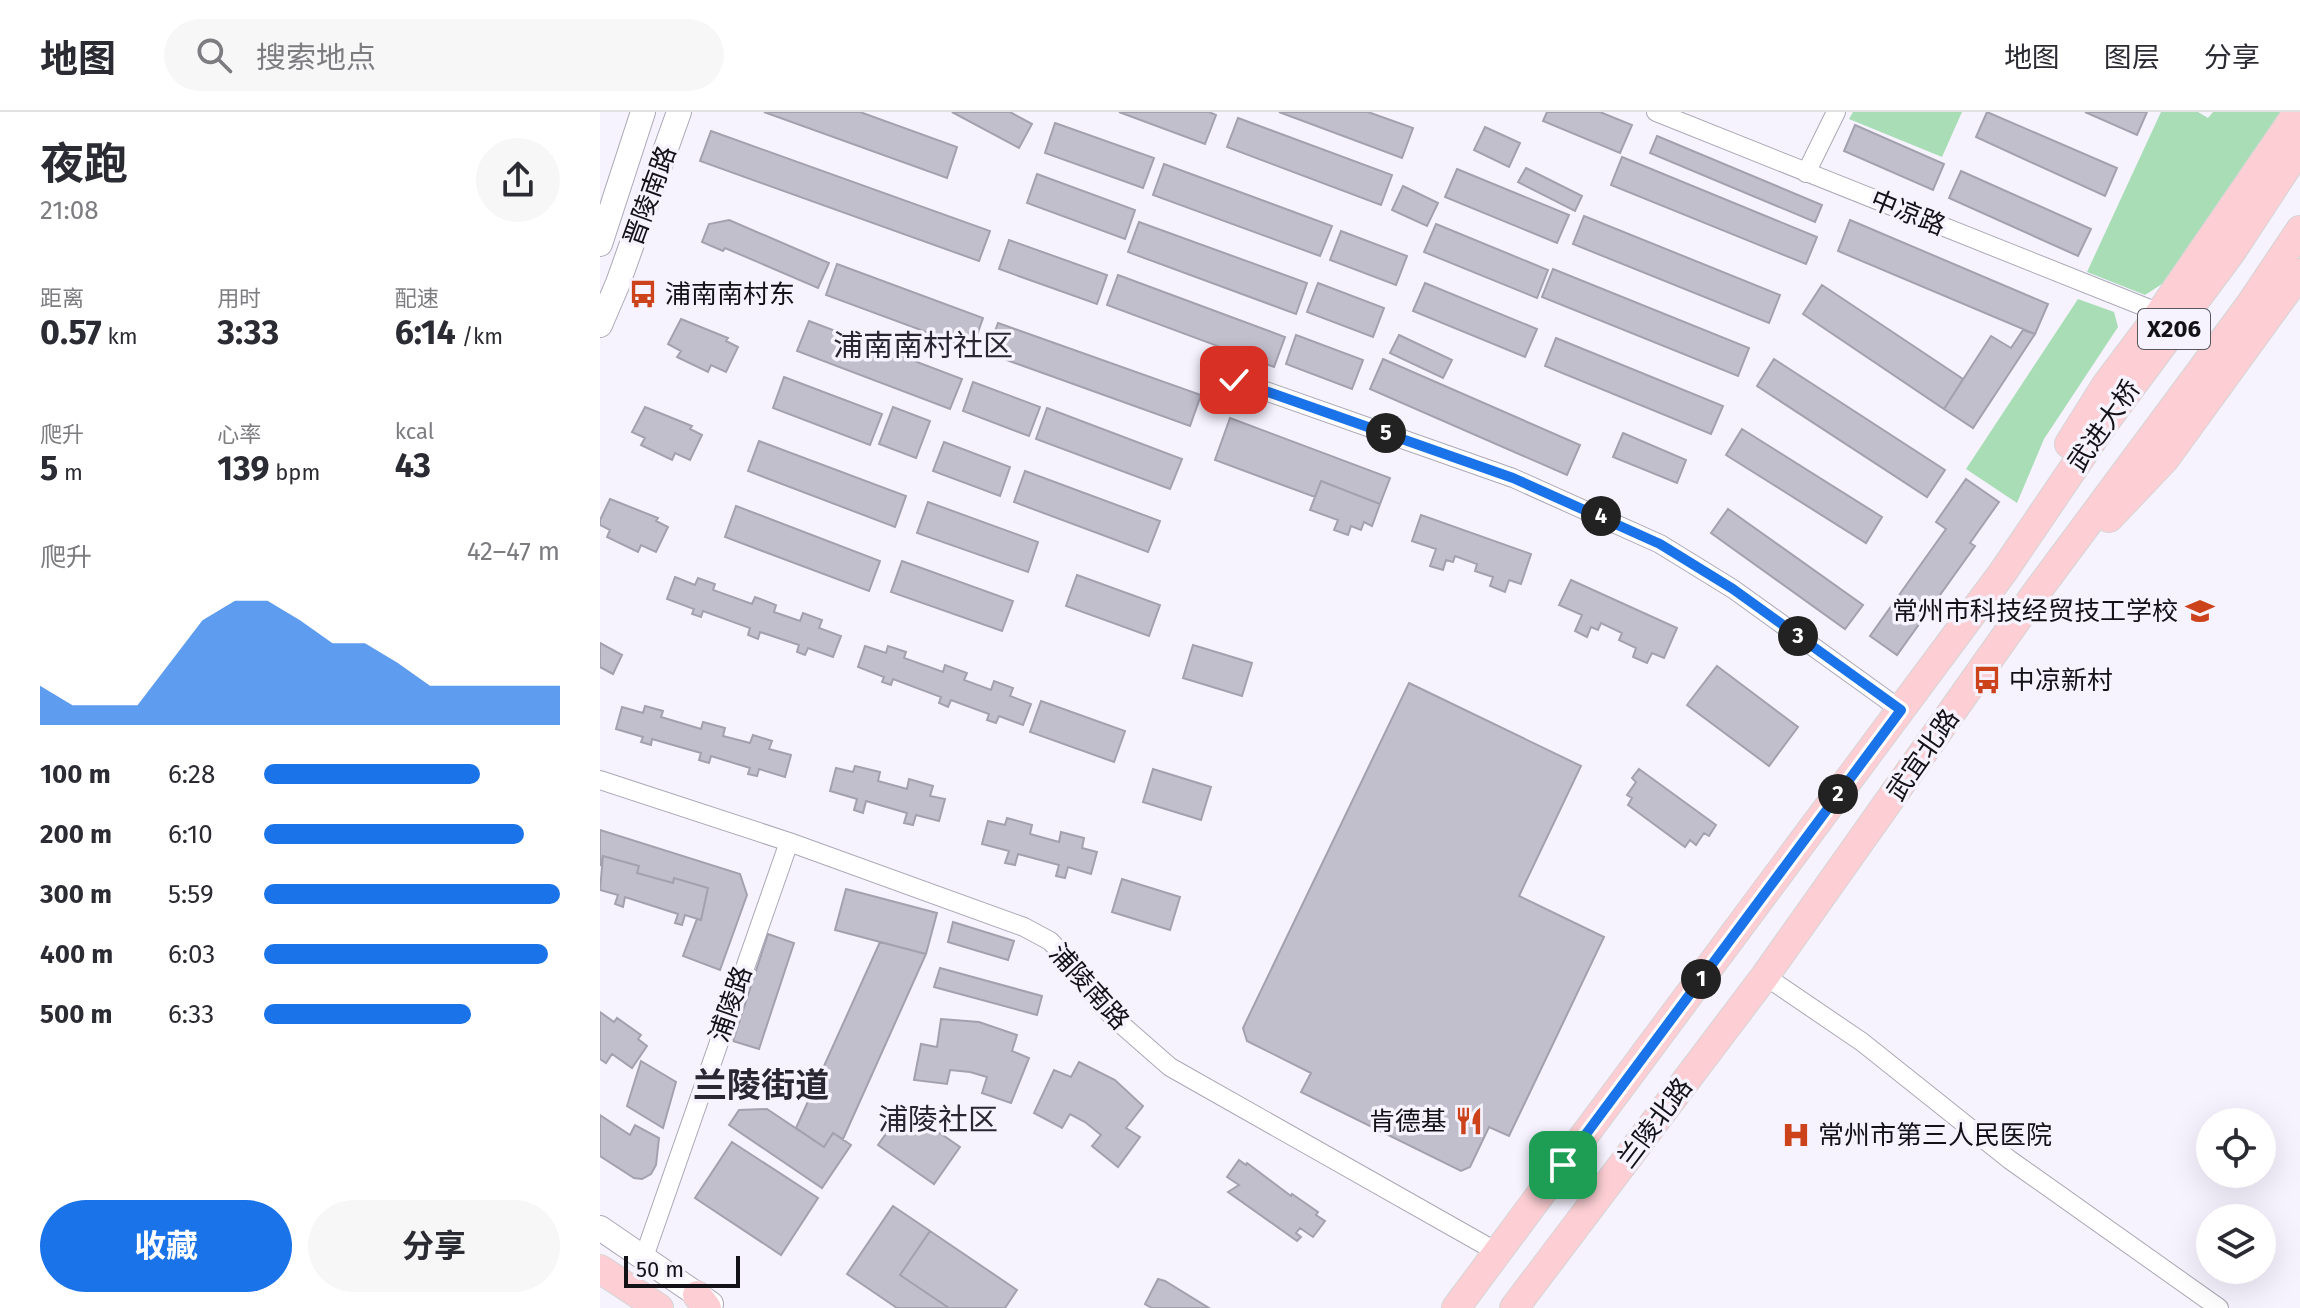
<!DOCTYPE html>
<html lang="zh">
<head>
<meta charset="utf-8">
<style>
  :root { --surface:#fff; --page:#f7f7f7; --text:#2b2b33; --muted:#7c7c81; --line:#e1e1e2; --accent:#1a73e8 }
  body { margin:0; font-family:"Fira Sans","Noto Sans SC",sans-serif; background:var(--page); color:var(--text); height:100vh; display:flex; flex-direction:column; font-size:30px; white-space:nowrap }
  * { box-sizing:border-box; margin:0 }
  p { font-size:26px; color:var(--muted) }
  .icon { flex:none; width:44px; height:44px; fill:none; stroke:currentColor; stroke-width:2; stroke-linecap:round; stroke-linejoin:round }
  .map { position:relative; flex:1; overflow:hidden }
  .sheet { display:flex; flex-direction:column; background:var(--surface); width:600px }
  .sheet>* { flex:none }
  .tools { position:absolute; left:1596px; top:996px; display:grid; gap:16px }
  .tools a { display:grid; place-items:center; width:80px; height:80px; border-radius:50%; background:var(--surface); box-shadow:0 8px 32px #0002; font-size:40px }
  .scale { position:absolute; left:24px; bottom:20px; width:116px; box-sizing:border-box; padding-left:8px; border:4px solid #131217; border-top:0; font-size:22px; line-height:28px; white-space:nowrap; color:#131217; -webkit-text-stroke:6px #f6f3ff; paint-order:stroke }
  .pin { position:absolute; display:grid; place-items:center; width:68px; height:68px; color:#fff; margin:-34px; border-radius:16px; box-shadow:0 4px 12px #0006 }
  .km { position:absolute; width:40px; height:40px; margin:-20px; border-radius:50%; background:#222; color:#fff; font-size:22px; line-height:40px; text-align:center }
  .round { display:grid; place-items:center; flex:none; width:84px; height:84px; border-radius:42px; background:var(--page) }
  .overview { display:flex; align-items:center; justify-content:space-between; height:136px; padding:0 40px }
  h1 { font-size:44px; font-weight:700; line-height:60px }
  .metrics { display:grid; grid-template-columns:repeat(3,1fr); gap:12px; height:136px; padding:8px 40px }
  .metrics div { display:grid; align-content:center }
  .metrics b { font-size:34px; font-weight:700 }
  .metrics small { font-size:22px; font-weight:400 }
  .metrics p { font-size:22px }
  .chart { height:224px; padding:16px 40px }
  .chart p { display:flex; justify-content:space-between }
  .chart svg { width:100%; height:144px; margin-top:8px; fill:var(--accent); opacity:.7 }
  .primary-button { display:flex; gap:16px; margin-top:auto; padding:16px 40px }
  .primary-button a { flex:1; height:92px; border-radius:48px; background:var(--accent); color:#fff; font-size:32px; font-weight:700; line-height:92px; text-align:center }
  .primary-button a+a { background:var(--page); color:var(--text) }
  ul { padding:0 40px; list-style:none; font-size:26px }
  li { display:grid; grid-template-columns:128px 96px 1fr; align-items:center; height:60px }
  li i { height:20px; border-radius:10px; background:var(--accent) }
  header { display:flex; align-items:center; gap:48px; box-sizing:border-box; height:112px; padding:0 40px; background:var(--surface); border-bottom:2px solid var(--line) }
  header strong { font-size:38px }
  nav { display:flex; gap:44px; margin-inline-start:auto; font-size:28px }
  .search { width:560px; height:72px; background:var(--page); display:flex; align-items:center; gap:20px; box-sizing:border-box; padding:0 28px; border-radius:44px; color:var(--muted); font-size:30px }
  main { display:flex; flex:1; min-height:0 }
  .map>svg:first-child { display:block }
</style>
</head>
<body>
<header>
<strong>地图</strong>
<div class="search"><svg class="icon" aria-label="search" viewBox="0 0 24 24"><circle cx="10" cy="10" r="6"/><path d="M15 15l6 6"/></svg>搜索地点</div>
<nav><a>地图</a><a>图层</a><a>分享</a></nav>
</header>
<main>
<section class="sheet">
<div class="overview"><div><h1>夜跑</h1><p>21:08</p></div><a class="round"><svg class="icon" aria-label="share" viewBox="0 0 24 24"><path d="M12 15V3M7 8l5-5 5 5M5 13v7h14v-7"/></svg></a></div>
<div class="metrics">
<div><p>距离</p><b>0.57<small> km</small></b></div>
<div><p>用时</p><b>3:33</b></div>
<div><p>配速</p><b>6:14<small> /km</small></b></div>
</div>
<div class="metrics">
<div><p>爬升</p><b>5<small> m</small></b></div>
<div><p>心率</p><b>139<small> bpm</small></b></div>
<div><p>kcal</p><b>43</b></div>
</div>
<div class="chart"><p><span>爬升</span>42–47 m</p>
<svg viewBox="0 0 160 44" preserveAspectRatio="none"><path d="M0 44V32L10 38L20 38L30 38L40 25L50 12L60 6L70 6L80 12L90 19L100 19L110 25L120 32L130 32L140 32L150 32L160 32V44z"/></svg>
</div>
<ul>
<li><b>100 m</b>6:28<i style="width:73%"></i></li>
<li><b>200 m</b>6:10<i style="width:88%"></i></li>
<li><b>300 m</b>5:59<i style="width:100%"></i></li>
<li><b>400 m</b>6:03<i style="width:96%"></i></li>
<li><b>500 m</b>6:33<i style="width:70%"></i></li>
</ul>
<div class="primary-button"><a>收藏</a><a>分享</a></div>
</section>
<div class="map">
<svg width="1700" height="1196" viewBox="0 0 1700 1196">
  <rect width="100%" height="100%" fill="#f6f3ff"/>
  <path fill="#a9ddb5" d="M1253,0h109l-20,45 -93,-38z
    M1561,0h37l10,6 5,-6h69l-120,172 -17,11 -58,-23z
    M1478,187l36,13 4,15 -74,112 -27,64 -51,-34z"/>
  <path fill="#c2bfcd" stroke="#a4a1af" stroke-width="2" d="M164,0h96l97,35 -10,31z
    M352,0h58l22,12 -13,24z
    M519,0h90l7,3 -11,29z
    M679,0h89l45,16 -11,30z
    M947,0h53l32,13 -12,28 -77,-32z
    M1387,0l130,56 -12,28 -129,-59z
    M1485,0h62l-10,23z
    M638,6l154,57 -11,30 -154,-58z
    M455,11l99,35 -11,30 -98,-35z
    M1255,13l89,39 -11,26 -89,-39z
    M885,15l35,16 -11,24 -35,-17z
    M111,19l279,100 -11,30 -279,-100z
    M1057,24l165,69 -7,17 -165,-69z
    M1022,45l195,80 -11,27 -195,-79z
    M564,52l168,62 -12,30 -167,-61z
    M926,56l56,28 -7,15 -57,-29z
    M857,57l112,46 -12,28 -112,-46z
    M1361,59l130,58 -13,27 -129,-58z
    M437,62l98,36 -10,29 -98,-36z
    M803,74l35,17 -11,23 -35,-16z
    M984,104l196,79 -11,28 -196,-79z
    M129,108l100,43 -11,25 -93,-40 -2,3 -21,-9 7,-18z
    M1250,108l198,84 -13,30 -197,-83z
    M539,110l168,61 -11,31 -168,-62z
    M836,112l112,46 -11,28 -113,-46z
    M741,119l66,25 -11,29 -66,-25z
    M409,128l98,35 -10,29 -98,-35z
    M237,152l146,54 -11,31 -146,-54z
    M953,157l196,79 -11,28 -196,-79z
    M518,163l167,62 -11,30 -167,-62z
    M718,171l66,25 -11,29 -66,-25z
    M825,171l112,46 -12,28 -112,-46z
    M1222,173l141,94 -19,30 -141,-95z
    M81,207l47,19 -2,3 12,6 -12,25 -15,-7 -3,7 -31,-15 4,-6 -13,-7z
    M209,209l153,58 -12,30 -153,-58z
    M398,211l203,72 -11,31 -203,-73z
    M1423,218l12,4 -62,94 -29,-19 47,-73 20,12z
    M696,223l67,25 -11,29 -66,-25z
    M799,223l53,25 -9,18 -53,-25z
    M956,226l167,68 -12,28 -166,-68z
    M783,247l197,86 -13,30 -197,-86z
    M1174,247l171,111 -18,27 -170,-111z
    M184,265l98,37 -12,31 -97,-37z
    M373,270l67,25 -11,29 -66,-25z
    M45,295l47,19 -2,3 12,6 -12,25 -15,-7 -3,7 -31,-15 4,-7 -13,-6z
    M293,295l37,14 -14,37 -37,-14z
    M447,296l135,51 -12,30 -134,-50z
    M630,306l160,60 -10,26 -59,-23 -6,16 -100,-37z
    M1142,317l140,88 -16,26 -140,-88z
    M1023,321l63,27 -9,23 -64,-26z
    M159,329l147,55 -11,31 -147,-56z
    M344,330l66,25 -10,29 -67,-25z
    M425,359l135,50 -12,31 -134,-50z
    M1366,367l33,23 -29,41 5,3 -78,109 -27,-19 76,-107 -10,-7z
    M721,369l59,23 -8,22 -8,-4 -3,8 -10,-4 -3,9 -14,-5 4,-10 -28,-10z
    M10,387l48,19 -2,3 12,6 -12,25 -15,-7 -3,7 -31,-15 3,-7 -10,-5v-5z
    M328,390l110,40 -10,30 -111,-39z
    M136,394l144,55 -11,30 -144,-54z
    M1128,397l135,96 -18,24 -134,-96z
    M821,403l110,39 -10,30 -12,-4 -4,12 -15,-6 3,-9 -18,-6 2,-7 -22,-8 -2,6 -7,-2 -3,10 -13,-4 6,-17 -24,-8z
    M302,449l111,40 -11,30 -111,-39z
    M477,463l83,30 -11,31 -83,-30z
    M75,465l20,8 3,-7 17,6 -2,6 39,14 3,-7 21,8 -2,7 26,9 3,-8 19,7 -3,8 22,8 -8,21 -25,-9 -3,7 -8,-3 2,-7 -39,-13 -2,7 -10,-4 2,-7 -47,-17 -2,6 -9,-3 2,-5 -27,-10z
    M971,468l106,48 -13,30 -12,-5 -5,10 -14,-6 3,-9 -17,-8 3,-7 -21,-10 -3,7 -7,-3 -4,10 -12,-6 7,-16 -23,-10z
    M0,531l22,12 -9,19 -13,-7z
    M593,533l59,18 -10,33 -59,-18z
    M265,534l21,7 2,-7 18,6 -2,6 39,14 2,-7 22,8 -3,7 27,10 3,-9 19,7 -3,8 21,8 -8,21 -24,-9 -3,7 -9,-3 2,-6 -38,-14 -3,7 -9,-4 2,-6 -48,-18 -2,6 -9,-3 2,-5 -26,-10z
    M1117,554l81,61 -29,39 -82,-61z
    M809,571l172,83 -62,130 85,41 -95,199 -20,-9 -19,40 -9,4 -160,-79 10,-19 -64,-32 -4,-13z
    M441,589l84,30 -11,31 -84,-30z
    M45,594l18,5 -2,6 40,12 2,-7 22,6 -2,8 27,7 3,-8 19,6 -3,8 22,6 -6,22 -26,-8 -2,7 -9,-2 2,-6 -39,-12 -2,7 -10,-3 2,-7 -49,-14 -1,6 -10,-3 2,-5 -27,-8 6,-22 21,6z
    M255,654l25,6 -2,9 29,8 2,-10 24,7 -3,10 15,3 -6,22 -23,-6 -3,10 -9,-2 3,-10 -41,-12 -3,12 -9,-3 3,-11 -27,-8 6,-23 17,4z
    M553,657l58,18 -10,33 -58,-18z
    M1039,657l77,56 -7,11 -5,-3 -8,12 -6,-5 -5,7 -57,-42 4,-7 -5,-3 9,-13 -4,-4z
    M407,706l25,7 -2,9 29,8 2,-10 23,6 -2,10 15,4 -6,22 -23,-7 -3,11 -9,-2 3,-11 -41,-11 -3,11 -10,-2 4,-12 -27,-7 6,-23 17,4z
    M0,718l140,44 7,21 -27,75 -37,-14 14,-37 4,1 7,-32 -34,-10 -1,5 -36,-10 2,-7 -36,-10 -3,10z
    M3,744l36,10 -2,7 36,10 1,-5 34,10 -7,32 -16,-5 -3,10 -7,-2 3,-9 -53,-17 -2,10 -8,-3 3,-9 -18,-5z
    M522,767l58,18 -10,33 -58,-18z
    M246,777l91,24 -11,41 -91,-24z
    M353,810l61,19 -6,19 -60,-18z
    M168,822l26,9 -35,106 -26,-8z
    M280,830l46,12 -83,185 -10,-6 -9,14 -28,-19z
    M340,856l102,28 -5,19 -103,-28z
    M0,900l14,10 3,-4 24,17 -3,4 9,7 -15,22 -20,-14 -6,9 -6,-4z
    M341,907l38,3 38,13 -5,16 17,7 -18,45 -29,-10 5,-16 -17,-5 -20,-2 -3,14 -33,-4 7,-36 16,3z
    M41,949l35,21 -13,46 -36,-22z
    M479,950l36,18 28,26 -17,22 14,9 -22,30 -26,-21 9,-11 -16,-13 -15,-8 -8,14 -28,-15 20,-43 17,7z
    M304,996l56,39 -26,37 -56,-39z
    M167,997l57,38 9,-14 18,12 -29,43 -93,-63 10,-15z
    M0,1003l30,20 5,-10 24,13 -3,27 -5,9 -9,5 -8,-1 -34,-22z
    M132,1030l86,56 -37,57 -86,-57z
    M639,1048l7,5 1,-2 44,33 1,-2 26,18 -2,3 9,6 -12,16 -13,-9 -4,5 5,4 -4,4 -69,-49 11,-7 -12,-8z
    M293,1094l37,25 -30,44 49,33h-52l-50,-34z
    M330,1119l87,59 -12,18h-56l-49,-33z
    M558,1167l7,2 44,27h-57l-7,-4z"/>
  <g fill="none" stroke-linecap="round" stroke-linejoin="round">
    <defs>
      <path id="street" d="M1056,0l504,201
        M1206,61l30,-61
        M634,268l279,98 147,66 73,45 168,121
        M0,668l189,62 235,85 26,14 29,30 17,28 18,19 56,49 327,185
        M1165,864l97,66 148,118 209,148
        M44,1145l145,-415"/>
      <path id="secondary" d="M0,132l43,-132
        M0,213l18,-42 61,-171
        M0,1116l111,76"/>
      <path id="primary" d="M1469,332l37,-59 54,-72 138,-201
        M1509,406l56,-59 135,-186
        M0,1157l59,39
        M97,1183l10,13
        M856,1196l547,-736 97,-143 132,-178 68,-104
        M914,1196l251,-332 271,-383 213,-287 51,-76"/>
    </defs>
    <use href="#street" stroke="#aba8b5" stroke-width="20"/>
    <use href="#secondary" stroke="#aba8b5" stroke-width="26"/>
    <use href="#primary" stroke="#d5d4d5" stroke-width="30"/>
    <use href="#street" stroke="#fff" stroke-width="18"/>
    <use href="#secondary" stroke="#fff" stroke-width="24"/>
    <use href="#primary" stroke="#fdcfd4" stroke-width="28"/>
  </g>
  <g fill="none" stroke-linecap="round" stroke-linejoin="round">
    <defs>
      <path id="route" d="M634,268l279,98 147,66 73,45 168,121 -338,455"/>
    </defs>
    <use href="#route" stroke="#fff" stroke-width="16"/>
    <use href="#route" stroke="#1a73e8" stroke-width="10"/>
  </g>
  <defs>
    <symbol id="bus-bare" viewBox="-9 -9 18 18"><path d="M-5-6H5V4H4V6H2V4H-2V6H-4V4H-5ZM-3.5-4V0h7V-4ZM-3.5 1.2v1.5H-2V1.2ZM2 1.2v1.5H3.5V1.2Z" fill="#cc431b" stroke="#f6f3ff" stroke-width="2.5" paint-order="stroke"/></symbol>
    <symbol id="university-bare" viewBox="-9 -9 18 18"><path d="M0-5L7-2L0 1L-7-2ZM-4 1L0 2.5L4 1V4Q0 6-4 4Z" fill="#cc431b" stroke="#f6f3ff" stroke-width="2.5" paint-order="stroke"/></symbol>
    <symbol id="restaurant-bare" viewBox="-9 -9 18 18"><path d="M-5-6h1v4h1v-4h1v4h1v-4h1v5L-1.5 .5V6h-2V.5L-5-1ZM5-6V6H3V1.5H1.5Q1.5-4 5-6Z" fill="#cc431b" stroke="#f6f3ff" stroke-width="2.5" paint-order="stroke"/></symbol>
    <symbol id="hospital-bare" viewBox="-9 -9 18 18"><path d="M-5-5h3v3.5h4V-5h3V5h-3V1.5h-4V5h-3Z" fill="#cc431b" stroke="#f6f3ff" stroke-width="2.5" paint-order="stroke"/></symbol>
  </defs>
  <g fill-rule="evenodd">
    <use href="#bus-bare" x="23" y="162" width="40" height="40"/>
    <use href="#university-bare" x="1580" y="479" width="40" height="40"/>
    <use href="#bus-bare" x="1367" y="548" width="40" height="40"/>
    <use href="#restaurant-bare" x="849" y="989" width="40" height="40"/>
    <use href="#hospital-bare" x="1176" y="1003" width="40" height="40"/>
  </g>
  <g text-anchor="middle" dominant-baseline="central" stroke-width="7" stroke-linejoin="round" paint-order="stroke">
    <rect fill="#f6f3ff" stroke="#57565d" stroke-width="2" x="1538" y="197" width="72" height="40" rx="6"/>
    <g font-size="24" font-weight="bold" fill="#131217">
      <text x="1574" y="217">X206</text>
    </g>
    <g font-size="26" fill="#131217" stroke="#f6f3ff">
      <text transform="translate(50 84) rotate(-70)">晋陵南路</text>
      <text transform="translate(1308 101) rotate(22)">中凉路</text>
      <text transform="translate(1504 314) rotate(-55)">武进大桥</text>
      <text transform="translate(1323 643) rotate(-55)">武宜北路</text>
      <text transform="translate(489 875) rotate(48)">浦陵南路</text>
      <text transform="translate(131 892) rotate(-71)">浦陵路</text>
      <text transform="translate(1055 1011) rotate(-53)">兰陵北路</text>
    </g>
    <g font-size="26" fill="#131217" stroke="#f6f3ff" text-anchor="start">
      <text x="65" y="182">浦南南村东</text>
      <text x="1578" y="499" text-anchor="end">常州市科技经贸技工学校</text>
      <text x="1409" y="568">中凉新村</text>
      <text x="847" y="1009" text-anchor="end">肯德基</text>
      <text x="1218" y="1023">常州市第三人民医院</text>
    </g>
    <g font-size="30" fill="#2a2732" stroke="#f6f3ff">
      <text x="323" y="234">浦南南村社区</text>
      <text x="338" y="1008">浦陵社区</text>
    </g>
    <g font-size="34" font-weight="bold" fill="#2a2732" stroke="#f6f3ff">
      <text x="161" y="973">兰陵街道</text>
    </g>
  </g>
</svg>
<div class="tools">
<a><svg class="icon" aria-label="locate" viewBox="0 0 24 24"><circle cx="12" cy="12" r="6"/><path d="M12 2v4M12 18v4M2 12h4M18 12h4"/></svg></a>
<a><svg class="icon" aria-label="layers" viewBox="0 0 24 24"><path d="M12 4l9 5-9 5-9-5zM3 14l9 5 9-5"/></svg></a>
</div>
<div class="scale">50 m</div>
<div class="pin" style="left:963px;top:1053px;background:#1e9e55"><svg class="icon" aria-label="arrive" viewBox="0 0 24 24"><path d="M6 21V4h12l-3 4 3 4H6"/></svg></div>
<div class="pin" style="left:634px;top:268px;background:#d93025"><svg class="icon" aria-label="check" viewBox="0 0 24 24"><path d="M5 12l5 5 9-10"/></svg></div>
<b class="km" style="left:1101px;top:867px">1</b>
<b class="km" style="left:1238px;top:682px">2</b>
<b class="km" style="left:1198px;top:524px">3</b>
<b class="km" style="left:1001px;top:404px">4</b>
<b class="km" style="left:786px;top:321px">5</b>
</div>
</main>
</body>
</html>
